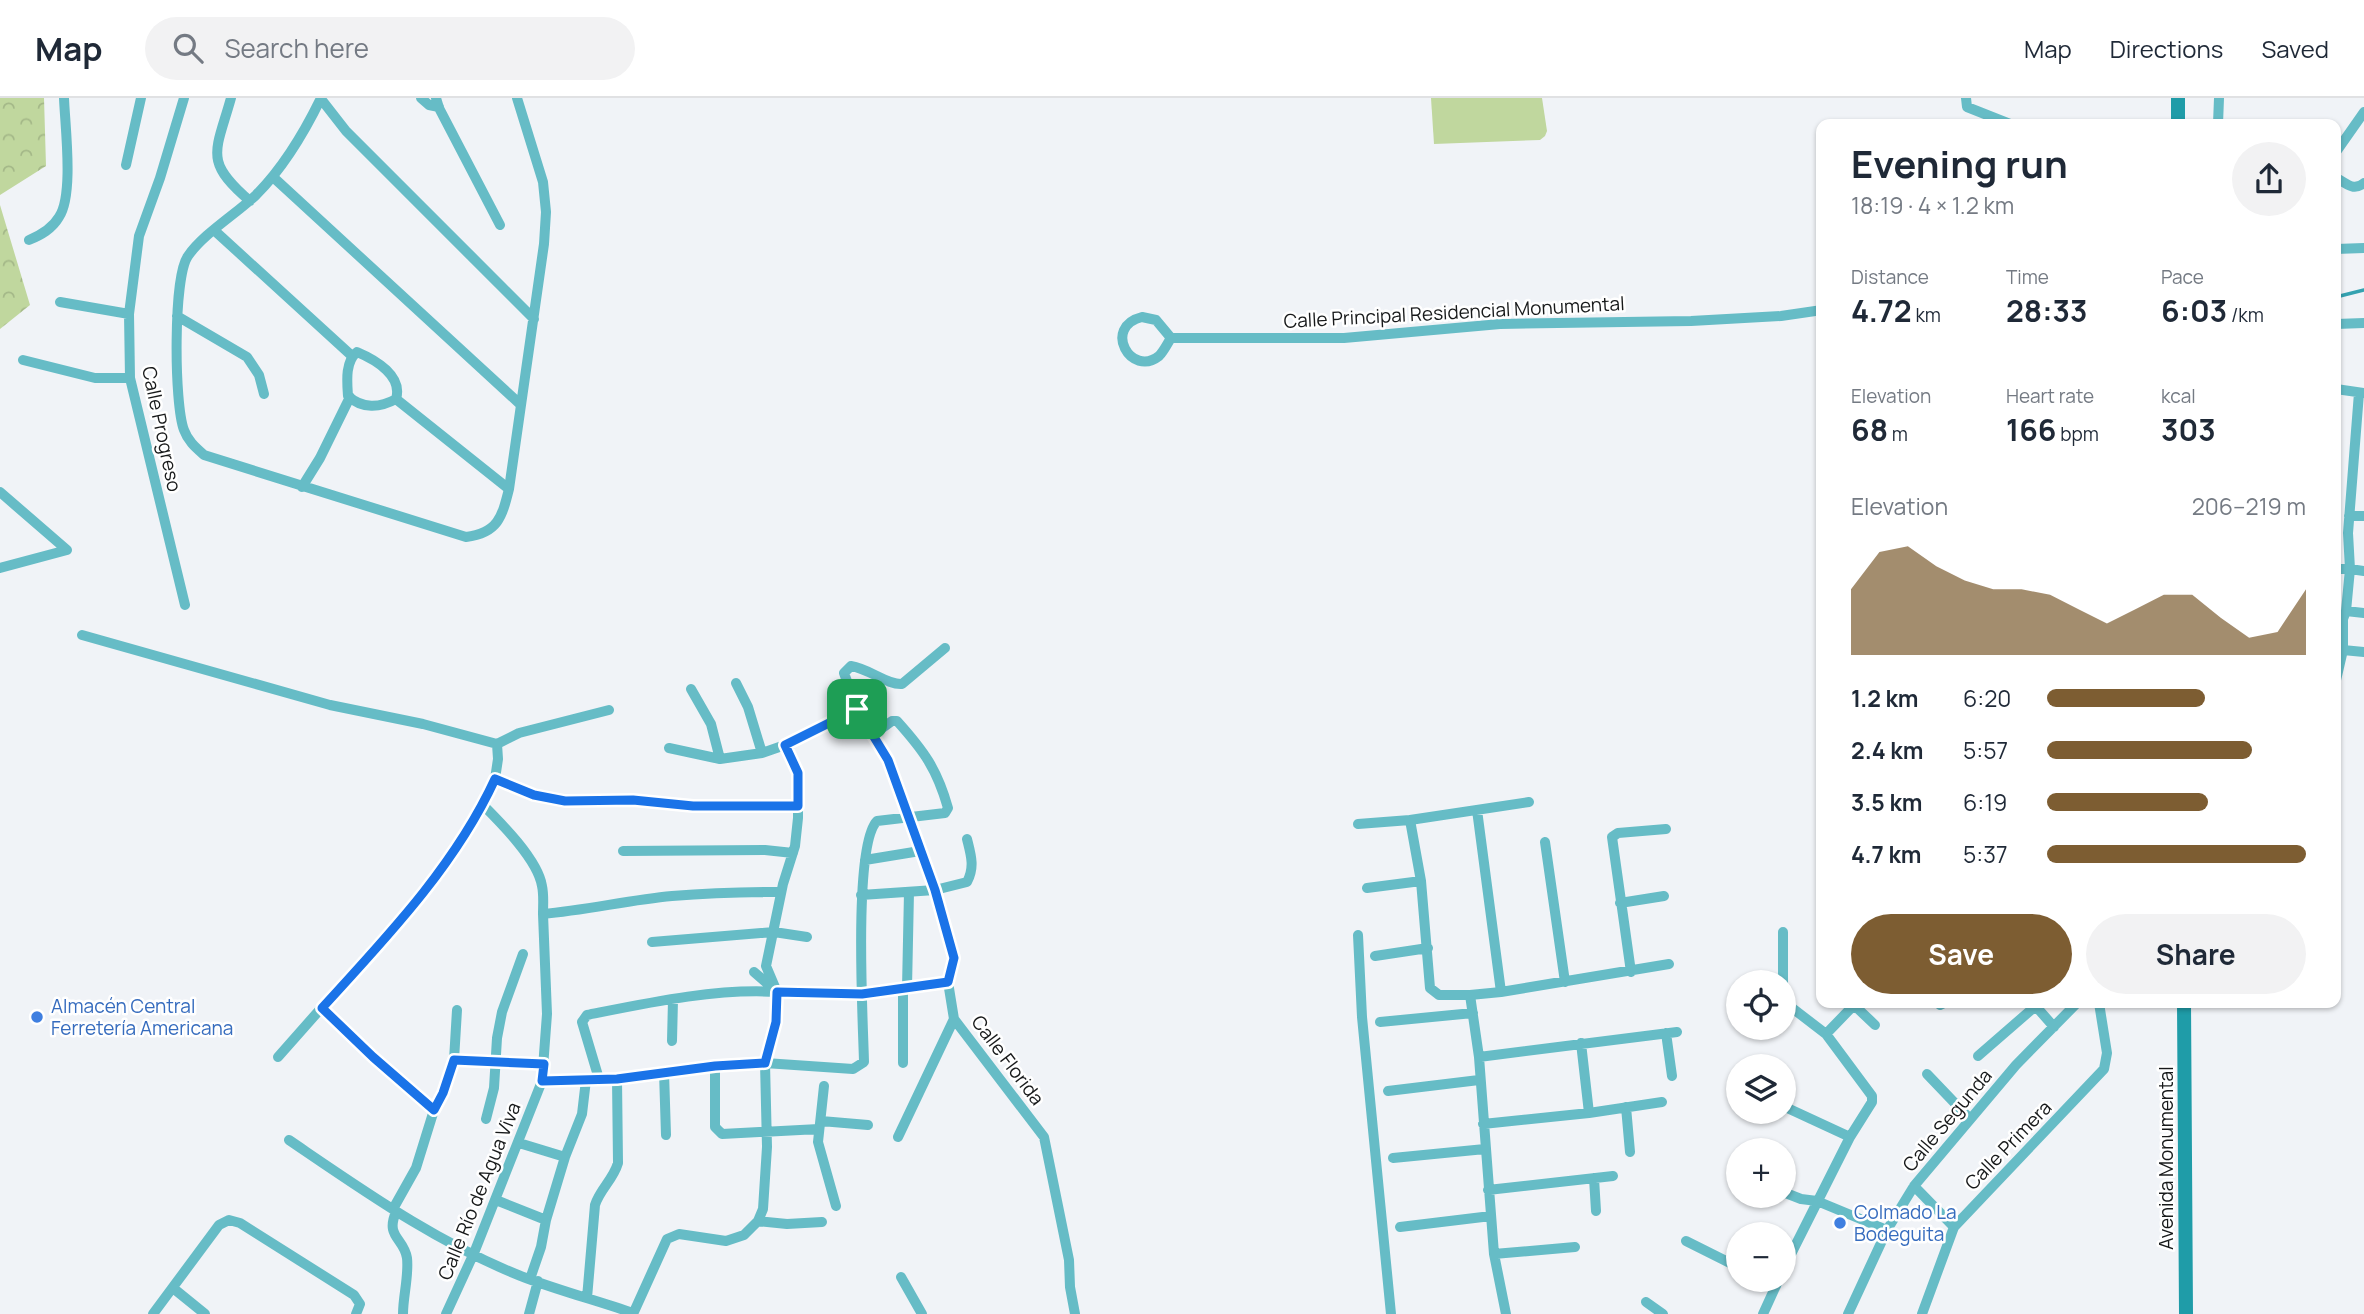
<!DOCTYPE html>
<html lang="en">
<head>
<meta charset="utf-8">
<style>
  :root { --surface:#fff; --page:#f2f2f3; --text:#1f2937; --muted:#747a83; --line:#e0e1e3; --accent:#7d5d32 }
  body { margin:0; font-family:Manrope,sans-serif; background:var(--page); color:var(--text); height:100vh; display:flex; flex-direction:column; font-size:26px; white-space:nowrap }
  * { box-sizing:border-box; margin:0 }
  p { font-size:23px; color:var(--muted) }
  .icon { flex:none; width:38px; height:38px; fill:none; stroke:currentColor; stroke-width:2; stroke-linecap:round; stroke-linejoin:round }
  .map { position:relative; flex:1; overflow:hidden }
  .drawer { position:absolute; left:1816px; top:21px; width:525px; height:889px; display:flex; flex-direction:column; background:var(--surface); border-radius:14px; box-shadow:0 2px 5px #0004 }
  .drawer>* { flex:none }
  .tools { position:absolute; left:1726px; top:872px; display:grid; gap:14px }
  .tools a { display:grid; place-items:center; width:70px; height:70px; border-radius:50%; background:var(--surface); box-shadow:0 2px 5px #0004; font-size:35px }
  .pin { position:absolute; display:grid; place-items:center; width:60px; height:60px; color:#fff; margin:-30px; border-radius:14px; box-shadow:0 4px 10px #0006 }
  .round { display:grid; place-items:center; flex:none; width:74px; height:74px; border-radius:37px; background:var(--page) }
  .headline { display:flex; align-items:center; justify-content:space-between; height:119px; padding:0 35px }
  h1 { font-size:38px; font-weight:700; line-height:52px }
  .stats { display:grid; grid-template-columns:repeat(3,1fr); gap:10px; height:119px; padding:7px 35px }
  .stats div { display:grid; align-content:center }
  .stats b { font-size:30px; font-weight:700 }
  .stats small { font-size:19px; font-weight:400 }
  .stats p { font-size:19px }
  .chart { height:196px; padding:14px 35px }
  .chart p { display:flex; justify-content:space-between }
  .chart svg { width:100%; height:126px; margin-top:7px; fill:var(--accent); opacity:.7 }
  .cta { display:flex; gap:14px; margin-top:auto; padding:14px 35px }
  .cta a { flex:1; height:80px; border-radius:42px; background:var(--accent); color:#fff; font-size:28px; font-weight:700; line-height:80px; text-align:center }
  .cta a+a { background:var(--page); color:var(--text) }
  ul { padding:0 35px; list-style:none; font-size:23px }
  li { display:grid; grid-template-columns:112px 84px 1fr; align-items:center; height:52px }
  li i { height:18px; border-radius:9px; background:var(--accent) }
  header { display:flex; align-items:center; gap:42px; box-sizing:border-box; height:98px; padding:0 35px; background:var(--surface); border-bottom:2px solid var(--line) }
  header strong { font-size:33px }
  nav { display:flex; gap:38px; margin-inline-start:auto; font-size:24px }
  .search { width:490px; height:63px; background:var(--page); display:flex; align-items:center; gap:18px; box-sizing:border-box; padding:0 24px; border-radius:38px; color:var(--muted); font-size:26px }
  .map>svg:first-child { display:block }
</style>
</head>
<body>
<header>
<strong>Map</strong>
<div class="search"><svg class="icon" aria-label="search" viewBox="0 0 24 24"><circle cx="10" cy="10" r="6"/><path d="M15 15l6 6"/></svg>Search here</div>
<nav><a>Map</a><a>Directions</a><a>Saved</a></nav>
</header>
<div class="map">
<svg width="2364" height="1216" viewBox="0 0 2364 1216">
  <defs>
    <pattern id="park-crowns" width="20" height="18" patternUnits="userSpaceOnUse" patternTransform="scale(1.75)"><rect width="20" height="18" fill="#c0d79e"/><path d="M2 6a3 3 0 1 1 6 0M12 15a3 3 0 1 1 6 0" fill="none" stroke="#a4b888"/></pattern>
  </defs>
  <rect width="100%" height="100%" fill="#f0f3f7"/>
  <path fill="#c0d79e" d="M1431,0h111l5,33 -2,5 -5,4 -106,4z"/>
  <path fill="url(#park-crowns)" d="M0,0h44l2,68 -46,29z
    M0,107l30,100 -30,24z"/>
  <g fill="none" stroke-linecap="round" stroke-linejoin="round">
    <path stroke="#34a2b0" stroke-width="3.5" d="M2336,199l28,-7"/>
    <path stroke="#66bcc6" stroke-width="10" d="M184,0l-24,80 -21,58 -10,78 1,64 55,227
      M231,0c-15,54 -28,63 19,103
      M321,0c-17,35 -38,70 -65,97 -20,19 -53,39 -68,61 -15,21 -14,148 -4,174 4,11 11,17 20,25l262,82c32,-4 36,-20 43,-48l35,-245 2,-32 -3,-30 -26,-84
      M421,0l8,7 10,2
      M436,0l3,10 61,117
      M1966,0l1,9 43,17
      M321,1l25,32 188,188
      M2218,26l1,-26
      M2336,54l28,-40
      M126,67l15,-67
      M273,79l248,228
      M2336,80c11,5 17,14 28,5
      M215,133l137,125
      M29,142c12,-5 23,-11 30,-23 15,-22 6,-91 5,-119
      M2336,151l28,-1
      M60,204l69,12
      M177,218l70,41 12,18 5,19
      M1142,219l14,3 15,18c-4,6 -7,13 -12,18 -28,22 -57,-29 -17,-39z
      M2336,226l28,-1
      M1171,240h173l156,-14 191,-3 90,-5 41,-6
      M357,254c19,8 46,24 39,47 -16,9 -34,10 -48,-3 -1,-15 -3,-34 9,-44z
      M23,262l72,18h35
      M2336,291l28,4
      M396,301l113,90
      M302,389l18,-29 30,-61
      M0,394l67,58
      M2349,418h15
      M0,470l67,-18
      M2336,471h14l-2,-36 11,-140
      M2346,513l18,2
      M82,537l248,70 93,19 74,20
      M945,550l-43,36c-15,1 -32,-15 -51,-18l-7,7 13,36 31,51 47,130 19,68 -6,24 6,37 90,118 25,123 1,27 5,27
      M2343,552l21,2
      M2336,582l7,-30v-31l3,-8 4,-42 14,2
      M736,585l12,24 14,46 23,-8 72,-36
      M691,591l20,35 9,35 42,-6
      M669,650l51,11
      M495,681l3,-20 -1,-15 22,-11 90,-23
      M1477,712l24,182 168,-28
      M1358,726l52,-4
      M1545,744l20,140
      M623,753l142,-1 28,3
      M865,762l55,-9
      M1367,790l54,-7
      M781,794c-36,0 -72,1 -109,4 -43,4 -85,14 -129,18 0,-9 1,-19 -1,-28 -4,-26 -41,-63 -59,-81l12,-26 39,16 31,6 68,-1 60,6h105
      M861,797l74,-5 32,-8c8,-15 4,-27 0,-43
      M1620,805l44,-7
      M1783,834v50
      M1358,837l4,82 29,297
      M652,844l122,-10 33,5
      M1375,858l53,-8
      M754,874l23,20 85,2 86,-12
      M1631,874l-19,-135 6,-4 48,-4
      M903,890v75
      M907,890l2,-96
      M1470,897l31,-3
      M1783,903l43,33 46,62v6l-22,35 -67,133
      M2033,905l21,24
      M1940,907l4,-2
      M322,910l52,49 60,53
      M1380,924l93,-9
      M1666,935l6,43
      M1826,936l28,-29 21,20
      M672,943l1,-41
      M1581,945l8,70
      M1978,958l61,-53
      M278,959l160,-181 45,-71
      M1479,959l198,-25
      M454,962l3,-50
      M715,968v61l7,7 97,-5
      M664,974l2,63
      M1927,976l43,45
      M599,981l-17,-57 5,-7c60,-12 129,-27 190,-23
      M542,983l75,-2 104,-14 44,-2 88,6 11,-7c-1,-41 -11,-217 13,-241l68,-8 3,-5c-11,-39 -24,-57 -51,-87h-5l-18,13
      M824,988l-6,56 18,64
      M1388,993l91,-11
      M1783,1008l67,31
      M1626,1009l4,45
      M486,1021l8,-31 3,-50 5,-26 21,-58
      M821,1023l47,4
      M1483,1026l106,-11 73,-11
      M898,1039l56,-118
      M289,1042c75,51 151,105 237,138 35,13 72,23 107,35
      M519,1045l46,14
      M1393,1060l92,-9
      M1734,1073l4,2
      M1594,1080l2,33
      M1914,1088l40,41
      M1488,1092l125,-14
      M1783,1094l18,7 16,2 70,29
      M496,1102l50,20
      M393,1111l23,-41 18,-58 9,-17 11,-33 90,4
      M396,1114c-11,25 8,26 11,46 2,18 -4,38 -4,56
      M758,1123l29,3 35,-2
      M1400,1129l91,-11
      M1686,1143l52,26
      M1494,1156l81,-7
      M901,1179l21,37
      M530,1181l11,-32 5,-27 19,-63 17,-43 4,-34
      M1763,1181l13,7
      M173,1190l32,26
      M587,1200l8,-93c5,-16 18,-25 23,-42l-1,-84
      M1646,1204l17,12
      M153,1216l66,-89 10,-5 11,3 114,72 6,9 -4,10
      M446,1216l28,-61 68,-172 5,-67 -4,-100
      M529,1216l9,-33
      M633,1216l34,-75 12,-5 47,7 18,-6 14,-14 5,-12 4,-62 -2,-84 11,-41 1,-30 -11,-26 17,-82 12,-38 3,-28v-45l-13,-28
      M1506,1216l-12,-60 -15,-197 -9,-62h-31l-9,-7 -9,-107 -11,-61 119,-18
      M1763,1216l16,-35
      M1848,1216l39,-84 27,-44 102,-121 61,-62
      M1922,1216l32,-87 150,-158 3,-16 -8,-50"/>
    <path stroke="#1f9ca8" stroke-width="14" d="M2178,0v26
      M2184,905l2,311"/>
  </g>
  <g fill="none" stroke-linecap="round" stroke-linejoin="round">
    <defs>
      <path id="route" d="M857,611l31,51 47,130 19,68 -6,24 -86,12 -85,-2 -1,30 -11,41 -50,3 -98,13 -75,2 2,-17 -90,-4 -11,33 -9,17 -61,-53 -51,-49c64,-70 133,-142 173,-229l39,16 31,6 68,-1 60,6h105v-33l-13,-28z"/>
    </defs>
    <use href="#route" stroke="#fff" stroke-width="14"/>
    <use href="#route" stroke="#1a73e8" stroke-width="9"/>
  </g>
  <g fill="#3f7fe0" stroke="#fff" stroke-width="2.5">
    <circle cx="37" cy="919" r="7"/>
    <circle cx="1840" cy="1125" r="7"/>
  </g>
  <g text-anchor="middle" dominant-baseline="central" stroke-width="5" stroke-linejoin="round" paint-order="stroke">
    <g font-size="19" fill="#17191a" stroke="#fff">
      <text transform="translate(1454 214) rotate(-3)">Calle Principal Residencial Monumental</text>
      <text transform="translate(162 331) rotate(78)">Calle Progreso</text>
      <text transform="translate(1008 962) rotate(53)">Calle Florida</text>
      <text transform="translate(1947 1022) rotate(-50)">Calle Segunda</text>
      <text transform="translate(2008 1047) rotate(-46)">Calle Primera</text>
      <text transform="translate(2166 1060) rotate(-90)">Avenida Monumental</text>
      <text transform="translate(479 1093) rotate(-68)">Calle Río de Agua Viva</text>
    </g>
    <g font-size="19" fill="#366cbe" stroke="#fff" text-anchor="start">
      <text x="51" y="908">Almacén Central<tspan x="51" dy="22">Ferretería Americana</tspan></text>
      <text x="1854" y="1114">Colmado La<tspan x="1854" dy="22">Bodeguita</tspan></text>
    </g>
  </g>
</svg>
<div class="tools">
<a><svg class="icon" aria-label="locate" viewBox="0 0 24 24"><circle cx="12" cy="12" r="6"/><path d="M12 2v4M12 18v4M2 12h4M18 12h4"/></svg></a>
<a><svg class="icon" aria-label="layers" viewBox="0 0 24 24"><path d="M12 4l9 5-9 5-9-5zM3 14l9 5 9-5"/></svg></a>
<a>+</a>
<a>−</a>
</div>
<div class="pin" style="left:857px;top:611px;background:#1e9e55"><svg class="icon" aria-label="arrive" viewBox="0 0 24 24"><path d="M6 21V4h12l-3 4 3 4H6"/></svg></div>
<section class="drawer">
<div class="headline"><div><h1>Evening run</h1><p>18:19 · 4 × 1.2 km</p></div><a class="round"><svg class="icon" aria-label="share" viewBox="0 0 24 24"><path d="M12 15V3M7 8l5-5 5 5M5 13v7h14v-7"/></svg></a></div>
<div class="stats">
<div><p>Distance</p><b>4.72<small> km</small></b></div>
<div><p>Time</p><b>28:33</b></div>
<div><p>Pace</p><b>6:03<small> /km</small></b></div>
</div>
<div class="stats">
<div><p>Elevation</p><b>68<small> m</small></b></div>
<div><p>Heart rate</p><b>166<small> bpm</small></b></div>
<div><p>kcal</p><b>303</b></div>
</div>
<div class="chart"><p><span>Elevation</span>206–219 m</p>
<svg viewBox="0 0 160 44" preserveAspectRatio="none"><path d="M0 44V21L10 8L20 6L30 13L40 18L50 21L60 21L70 23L80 28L90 33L100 28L110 23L120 23L130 31L140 38L150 36L160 21V44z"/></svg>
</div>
<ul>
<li><b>1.2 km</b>6:20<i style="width:61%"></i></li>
<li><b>2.4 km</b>5:57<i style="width:79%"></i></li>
<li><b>3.5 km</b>6:19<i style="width:62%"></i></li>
<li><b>4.7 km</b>5:37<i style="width:100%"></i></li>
</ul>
<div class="cta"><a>Save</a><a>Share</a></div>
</section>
</div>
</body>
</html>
